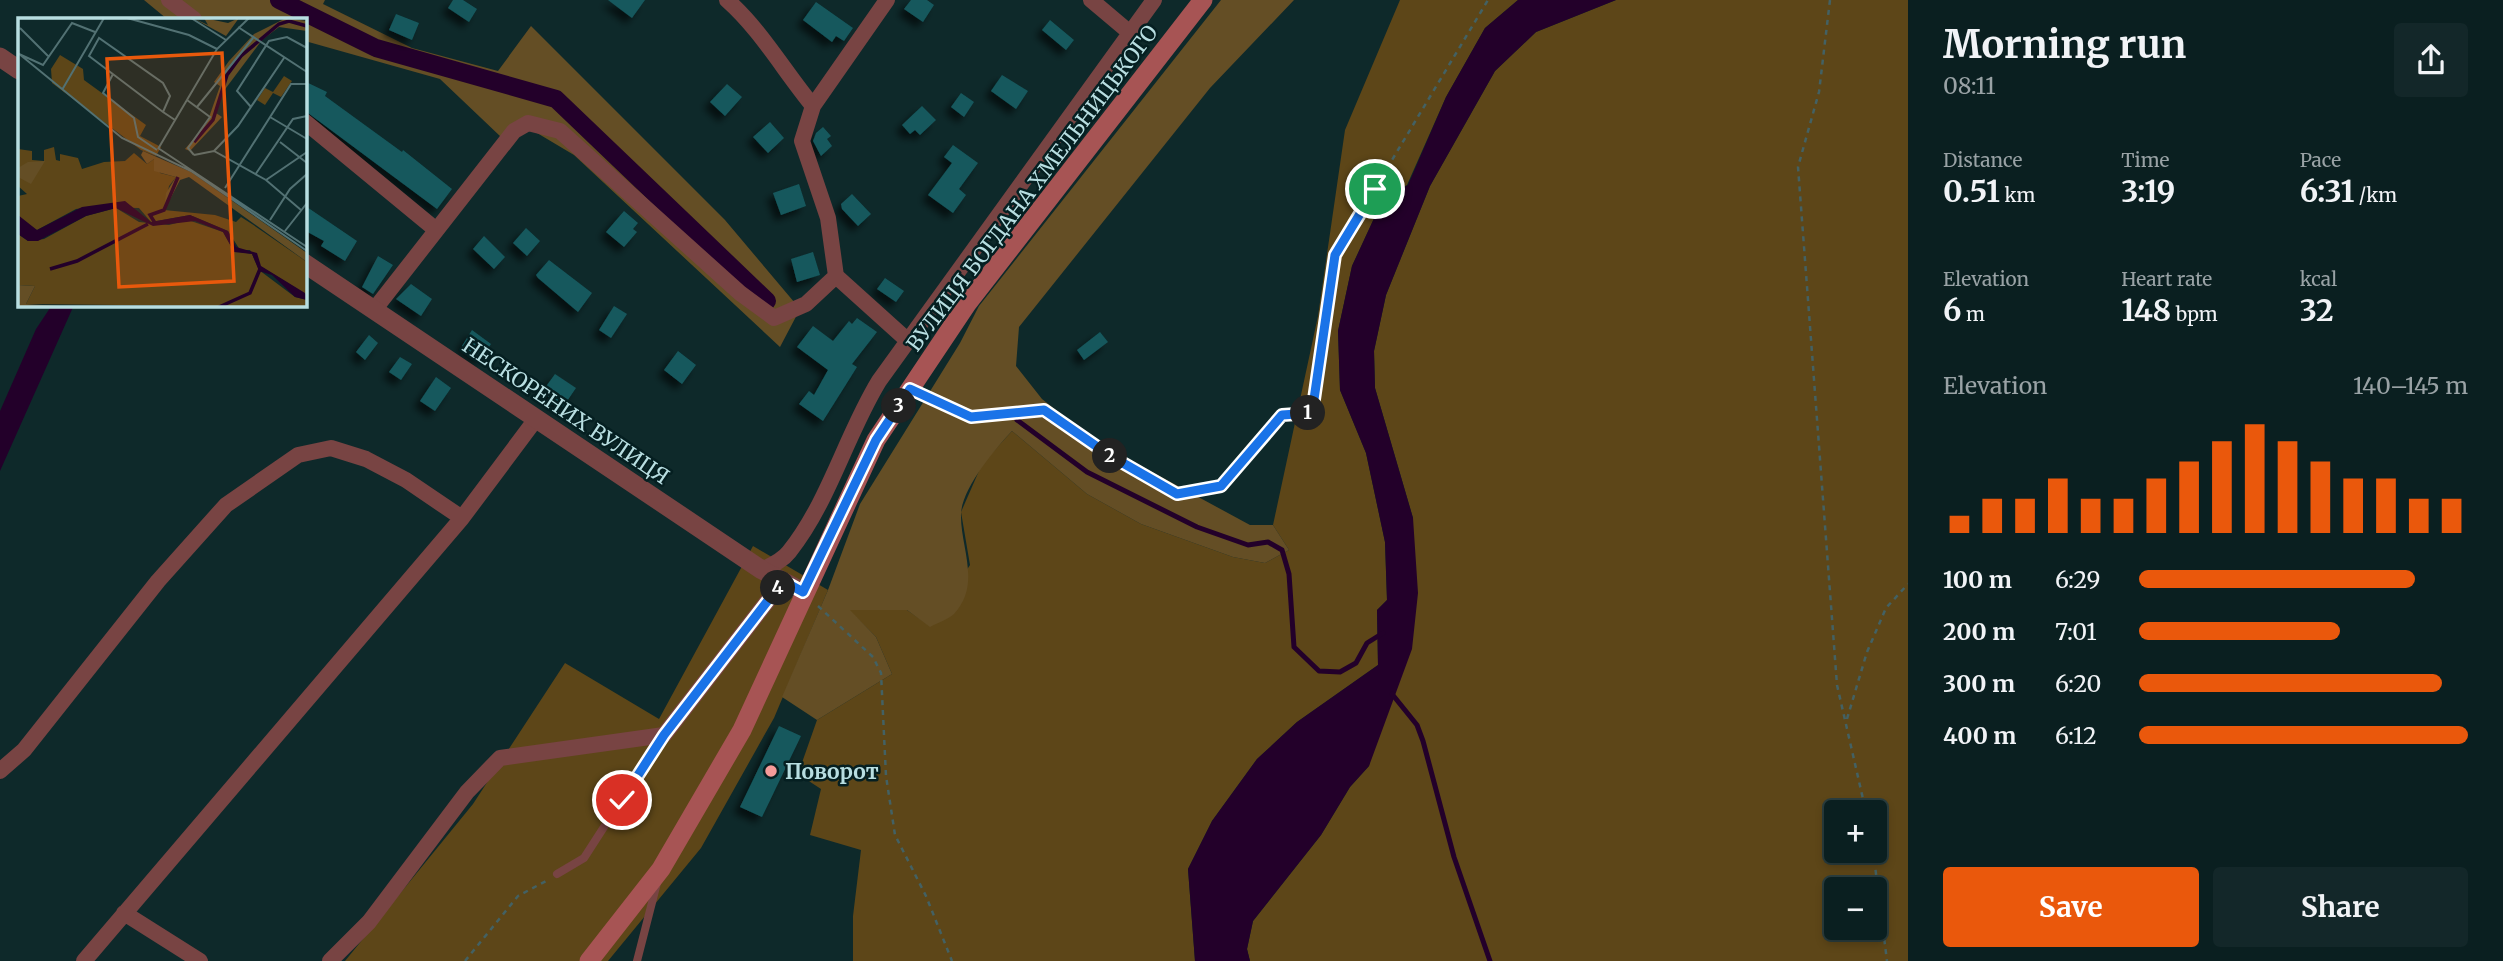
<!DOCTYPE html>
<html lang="en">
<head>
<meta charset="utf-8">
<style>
  :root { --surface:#0a1f20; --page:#132729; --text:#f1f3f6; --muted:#99a2a5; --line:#2a3d3e; --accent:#ea580c }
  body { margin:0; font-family:Merriweather,serif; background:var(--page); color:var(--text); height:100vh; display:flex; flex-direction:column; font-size:26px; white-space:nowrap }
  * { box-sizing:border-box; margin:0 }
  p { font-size:23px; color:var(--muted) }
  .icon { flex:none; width:38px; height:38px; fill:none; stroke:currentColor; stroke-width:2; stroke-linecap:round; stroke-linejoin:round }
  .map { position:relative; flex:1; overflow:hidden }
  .panel { display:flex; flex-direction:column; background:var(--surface); width:595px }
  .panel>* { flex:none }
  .fabs { position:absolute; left:1824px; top:800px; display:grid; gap:14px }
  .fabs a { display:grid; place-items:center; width:63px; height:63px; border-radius:7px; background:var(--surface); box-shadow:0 4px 10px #0003,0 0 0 2px var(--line); font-size:35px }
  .pin { position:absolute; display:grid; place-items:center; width:60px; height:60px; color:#fff; margin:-30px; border:4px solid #fff; border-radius:50%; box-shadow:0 2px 7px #0007 }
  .km { position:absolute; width:35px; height:35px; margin:-18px; border-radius:50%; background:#222; color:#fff; font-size:19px; line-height:35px; text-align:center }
  .round { display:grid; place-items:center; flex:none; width:74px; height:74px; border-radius:7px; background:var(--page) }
  .overview { display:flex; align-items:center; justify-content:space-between; height:119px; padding:0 35px }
  h1 { font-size:38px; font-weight:700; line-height:52px }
  .stats { display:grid; grid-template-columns:repeat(3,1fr); gap:10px; height:119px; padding:7px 35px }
  .stats div { display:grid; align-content:center }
  .stats b { font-size:30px; font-weight:700 }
  .stats small { font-size:19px; font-weight:400 }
  .stats p { font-size:19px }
  .chart { height:196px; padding:14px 35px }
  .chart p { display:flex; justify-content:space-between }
  .chart svg { width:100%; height:126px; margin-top:7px; stroke:var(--accent); stroke-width:6 }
  .primary-button { display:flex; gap:14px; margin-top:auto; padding:14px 35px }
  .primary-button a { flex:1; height:80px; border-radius:7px; background:var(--accent); color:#fff; font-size:28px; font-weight:700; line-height:80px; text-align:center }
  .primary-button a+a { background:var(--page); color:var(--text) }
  ul { padding:0 35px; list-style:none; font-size:23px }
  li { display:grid; grid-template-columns:112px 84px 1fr; align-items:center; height:52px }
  li i { height:18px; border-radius:9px; background:var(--accent) }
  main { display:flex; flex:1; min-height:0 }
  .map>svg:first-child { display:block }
</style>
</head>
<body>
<main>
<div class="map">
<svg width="1908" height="961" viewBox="0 0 1908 961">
  <defs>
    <filter id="shadow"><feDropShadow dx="-6" dy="6" stdDeviation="3.5" flood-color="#0009"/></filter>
  </defs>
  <rect width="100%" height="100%" fill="#0e292a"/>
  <path fill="#5d4618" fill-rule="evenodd" d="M1400,0h118l-33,28 -39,69 -39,88 -24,14 -31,67 -14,65 2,59 26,63 19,89 2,58 -10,10 1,55 -81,57 -40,37 -45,62 -24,48 7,92h-342v-45l8,-66 -51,-15 11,-46 -23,-15 19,-54 75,-46 -16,-37 -27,-27h58l23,16 40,-61 -9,-53 21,-48 30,-33 75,63 54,30 92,33 32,6 24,-13 -16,-25 45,-209 27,-186z
    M1616,0h292v961h-658l-3,-12 6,-28 68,-86 29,-48 19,-21 44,-248 -38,-130 -1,-37 12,-56 44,-109 65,-115 41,-39zM1836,812h38v38h-38zM1836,889h38v39h-38z
    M753,546l75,44 -54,128 -73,130 -93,113h-263l128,-157 92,-141 94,56z"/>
  <path fill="#644e25" d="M144,0h181l-2,4 89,44 86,23 33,-45 194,194 75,89 -20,38 -206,-192 -42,-25 -31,7 -61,-58 -135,-38 -1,-22h-137z
    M1221,0h73l-84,88 -191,239 -3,39 26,33 53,42 155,84h23l16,25 -24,13 -32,-6 -92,-33 -54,-30 -75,-63c-17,18 -50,57 -51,83 -1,33 21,70 -7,100 -5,5 -17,9 -24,13l-23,-17h-57l26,27 16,37 -75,46 -35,-23 46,-107 32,-86 100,-161 19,-37z"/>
  <path fill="#23002a" d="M1518,0h98l-80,32 -41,39 -65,115 -44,109 -12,56 1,37 38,130 5,75 -6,56 -43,117 -19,21 -29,48 -68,86 -6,28 3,12h-55l-7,-92 24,-48 45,-62 40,-37 81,-57 -1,-55 10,-10 -2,-58 -19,-89 -26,-63 -2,-59 14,-65 31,-67 25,-14 38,-88 39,-69z
    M52,305h22l-74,166v-60l36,-82z"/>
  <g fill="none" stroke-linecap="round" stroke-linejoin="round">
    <path stroke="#23002a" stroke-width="5" d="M1017,420l70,52 110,55 51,18 20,-3 14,8 7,24 5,73 25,24 21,1 16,-9 11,-20 16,-10
      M1392,694l25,31 6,16 31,116 36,104"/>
    <path stroke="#23002a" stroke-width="18" d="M279,0l97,48 180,51 211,202"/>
  </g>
  <path fill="#15585d" filter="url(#shadow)" d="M453,0h10l14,9 -8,13 -21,-14z
    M608,0h37l-13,18z
    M911,0h16l7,5 -11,17 -19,-13z
    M816,2l37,26 -9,13 -8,-5 -4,6 -29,-22z
    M396,14l23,9 -7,17 -23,-10z
    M1050,20l24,20 -8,10 -24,-20z
    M1002,75l26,16 -12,18 -25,-18z
    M304,81l23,11 -2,4 77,56 1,-2 49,39 -15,20 -133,-99z
    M727,84l15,13 -17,19 -15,-14z
    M961,93l13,9 -10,15 -13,-10z
    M922,106l14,14 -16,15 -5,-5 -5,4 -8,-9z
    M770,122l14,16 -16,15 -15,-16z
    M823,127l8,9 -4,3 5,7 -11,10 -8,-15 3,-8z
    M953,145l25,18 -19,26 7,6 -13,18 -25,-18 24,-32 -8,-6z
    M799,184l7,22 -25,9 -8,-22z
    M852,194l19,20 -13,12 -16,-17 -1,-5z
    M304,205l53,36 -12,20 -24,-15 3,-5 -20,-11z
    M624,211l14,12 -5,6 4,3 -13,15 -18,-15z
    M526,228l14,13 -13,15 -14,-13z
    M484,236l21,21 -11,12 -21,-20z
    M813,252l7,23 -23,7 -6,-23z
    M378,256l15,9 -20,29 -11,-7z
    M549,260l43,33 -14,19 -40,-34 -2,-3z
    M885,278l19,13 -8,11 -19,-13z
    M411,284l21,15 -11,17 -25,-17z
    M614,306l13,8 -16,24 -12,-8z
    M857,318l20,14 -25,32 5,3 -34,54 -24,-17 10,-13 5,4 14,-25 -31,-23 16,-21 20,15 16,-20 3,3z
    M472,330l19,14 -10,15 -19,-13z
    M1100,332l8,10 -24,18 -7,-10z
    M369,335l9,8 -13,17 -9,-8z
    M678,351l18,14 -14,19 -18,-14z
    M400,357l12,7 -11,16 -12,-8z
    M555,374l21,14 -13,19 -21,-15z
    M436,377l15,11 -16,23 -15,-10z
    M779,726l22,10 -39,81 -22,-10z"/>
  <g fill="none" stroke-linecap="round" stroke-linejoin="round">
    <path stroke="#436163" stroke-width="2.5" stroke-dasharray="5 5" stroke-linecap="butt" d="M1830,0l-11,92 -21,75 39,518 29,127
      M926,396l45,21 73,-7 65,45 68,39 44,-8 61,-70 31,-3 22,-158 153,-255
      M818,606l55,51 8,16 5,103 9,59 31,61 26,65
      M1847,719l20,-67 19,-44 22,-24
      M1873,850l14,111
      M465,961l53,-65 28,-15"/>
    <path stroke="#784443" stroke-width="8" d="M557,874l27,-16 78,-121
      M637,961l20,-78"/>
    <path stroke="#784443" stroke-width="16" d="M169,0l25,19
      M727,0c34,30 57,71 86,106
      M1091,0l38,32
      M304,121l131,108
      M836,276l-8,-58 -26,-77 11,-35 74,-106
      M836,276l71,64
      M374,310l140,-179 14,-8 32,8 180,162 34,25 32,-14 30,-28
      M762,570c10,-5 20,-9 27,-18 40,-50 57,-117 90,-171l275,-381
      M0,771l24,-21 134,-169 68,-76 72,-50 33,-7 35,11 40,21 56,38
      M124,913l76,48
      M84,961l378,-443 74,-99
      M330,961l39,-39 98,-130 33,-34 164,-23 119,-154"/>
    <path stroke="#784443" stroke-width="19" d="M0,57l19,13
      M304,263l458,307 41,22"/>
    <path stroke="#a75454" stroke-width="19" d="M589,961l72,-92 81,-139 134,-290 91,-136 236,-304"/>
  </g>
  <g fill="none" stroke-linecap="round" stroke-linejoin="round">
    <defs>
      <path id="route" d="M622,800l42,-65 119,-154 20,11 73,-152 34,-51 61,28 73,-7 65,45 68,39 44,-8 61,-71 30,-2 23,-158 40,-66"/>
    </defs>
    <use href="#route" stroke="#fff" stroke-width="14"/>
    <use href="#route" stroke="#1a73e8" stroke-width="9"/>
  </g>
  <circle fill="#f59b99" stroke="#051f21" stroke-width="2.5" cx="771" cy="771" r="7"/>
  <g text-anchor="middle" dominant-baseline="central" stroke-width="5" stroke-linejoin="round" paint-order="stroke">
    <g font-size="21" fill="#b8dee1" stroke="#051f21">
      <text transform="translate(1032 188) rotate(-53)">ВУЛИЦЯ БОГДАНА ХМЕЛЬНИЦЬКОГО</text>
      <text transform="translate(566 411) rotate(34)">НЕСКОРЕНИХ ВУЛИЦЯ</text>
    </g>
    <g font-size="21" font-weight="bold" fill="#b8dee1" stroke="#051f21" text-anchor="start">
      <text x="785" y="771">Поворот</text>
    </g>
  </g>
  <g transform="translate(18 18)">
    <rect width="289" height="289" fill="#0e292a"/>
    <path d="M42,37l23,14 1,11 62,45 -6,11 21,11 -5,9 -15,-6 -89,-67 -1,-14zM266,58l8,5 -11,16 -8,-4 -8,12 -8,-5 8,-12 8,4zM36,129l2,13 4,1v-7l18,4 4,11 22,-7 21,-1 9,-8 13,11 7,-5 6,14 16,4 -7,9 -5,24 51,5 21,7 5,-5 11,7 55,38v33l-47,-29 -10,-16h-10l-12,-19 -38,-16 -39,7 -12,-14 -48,-1 -15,2 -39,21 -11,-5 -8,-10v-19l9,-2 -9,-8v-37l14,2v9l12,1v-11zM98,190l23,14 30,3 19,-5 35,12 11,19 18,3 7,16 36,27 12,3v7l-281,-3 9,-18 -17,-1v-51l10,7 16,-2 42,-23z" fill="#5d4618"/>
    <path d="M175,0l15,7 -4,-7 24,5 11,-5 -13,18zM268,0l21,3v10l-28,-4 -17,13 -39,52 -7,21 6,4 -32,34 -5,-2 22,-26 13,-37 -6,-4 15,-21 25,-27zM125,133l48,21 116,81v9l-118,-85 -9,3 -16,31 2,-18 10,-16 -22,-6v-12l-7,5 -6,-9zM27,143l-14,23 -13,-7v-9l10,-6zM0,267l17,1 -9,18 51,3 -59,-1z" fill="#644e25"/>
    <path d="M107,183l26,21 39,-7 38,16 8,16 21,6 4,13 44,27 2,7 -12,-3 -23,-22 -13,-4 -7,-17 -18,-2 -11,-20 -28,-11 -42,5 -37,-18 -30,8 -48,25h-10l-10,-7v-19l19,15 45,-23z" fill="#23002a"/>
    <path fill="none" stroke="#23002a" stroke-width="3.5" d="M176,124l19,-22 14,-45 14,-19 38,-32 10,-3 18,5M137,205l-5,-8 14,-5 14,-33M32,251l27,-8 71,-37M201,289l31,-14 10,-24"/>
    <path fill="none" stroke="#527173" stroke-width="2" d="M109,0l62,17 28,14M173,0l35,22M220,9l69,45M2,10l28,28M0,35l104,85 69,33 116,80M1,36l24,11 29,-42 23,9M95,56l-10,19 31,25 4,19 19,13M44,72l42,-72M169,82l23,17 -22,31 6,7M179,89l56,-69M233,89l-14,-16 32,-50 18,-4 20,11M145,94l7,-16 -7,-13 -64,-45 -10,18 74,56 12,8M252,99l37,22M262,124l27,21M140,130l149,99M140,131l59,-100 32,-31M196,133l24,-25 46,-68M176,137l20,-4 52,29 35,30M237,157l38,-56 14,-3M248,162l41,-28M207,170l66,-104h16M252,202l20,-31 17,-15M267,213l22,-28"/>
    <path fill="#e8590c" fill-opacity="0.15" stroke="#e8590c" stroke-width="3.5" d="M204,35l12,228 -115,6 -12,-228z"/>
    <rect width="289" height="289" fill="none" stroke="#b8dee1" stroke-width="3.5"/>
  </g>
</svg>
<div class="fabs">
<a>+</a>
<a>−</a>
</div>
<div class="pin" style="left:1375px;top:189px;background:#1e9e55"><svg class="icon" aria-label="arrive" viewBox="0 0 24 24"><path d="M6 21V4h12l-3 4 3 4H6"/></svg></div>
<div class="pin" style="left:622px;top:800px;background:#d93025"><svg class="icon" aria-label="check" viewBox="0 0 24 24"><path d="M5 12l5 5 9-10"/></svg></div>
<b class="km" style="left:1308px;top:413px">1</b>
<b class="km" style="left:1110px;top:456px">2</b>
<b class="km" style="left:899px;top:406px">3</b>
<b class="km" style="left:778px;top:588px">4</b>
</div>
<section class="panel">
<div class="overview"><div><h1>Morning run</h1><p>08:11</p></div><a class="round"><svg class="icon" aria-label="share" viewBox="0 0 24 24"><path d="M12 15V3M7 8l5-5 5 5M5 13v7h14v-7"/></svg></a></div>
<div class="stats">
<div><p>Distance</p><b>0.51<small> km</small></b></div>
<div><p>Time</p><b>3:19</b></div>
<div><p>Pace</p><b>6:31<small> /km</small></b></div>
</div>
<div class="stats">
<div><p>Elevation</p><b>6<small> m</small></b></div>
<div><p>Heart rate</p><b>148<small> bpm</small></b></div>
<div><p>kcal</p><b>32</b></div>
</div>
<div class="chart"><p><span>Elevation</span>140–145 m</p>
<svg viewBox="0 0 160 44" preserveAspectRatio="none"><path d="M5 44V38M15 44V32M25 44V32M35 44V25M45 44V32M55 44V32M65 44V25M75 44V19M85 44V12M95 44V6M105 44V12M115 44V19M125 44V25M135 44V25M145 44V32M155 44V32"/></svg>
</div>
<ul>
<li><b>100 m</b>6:29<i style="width:84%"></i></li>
<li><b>200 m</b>7:01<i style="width:61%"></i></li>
<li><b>300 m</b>6:20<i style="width:92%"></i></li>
<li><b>400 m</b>6:12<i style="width:100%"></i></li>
</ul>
<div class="primary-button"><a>Save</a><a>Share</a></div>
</section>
</main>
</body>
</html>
